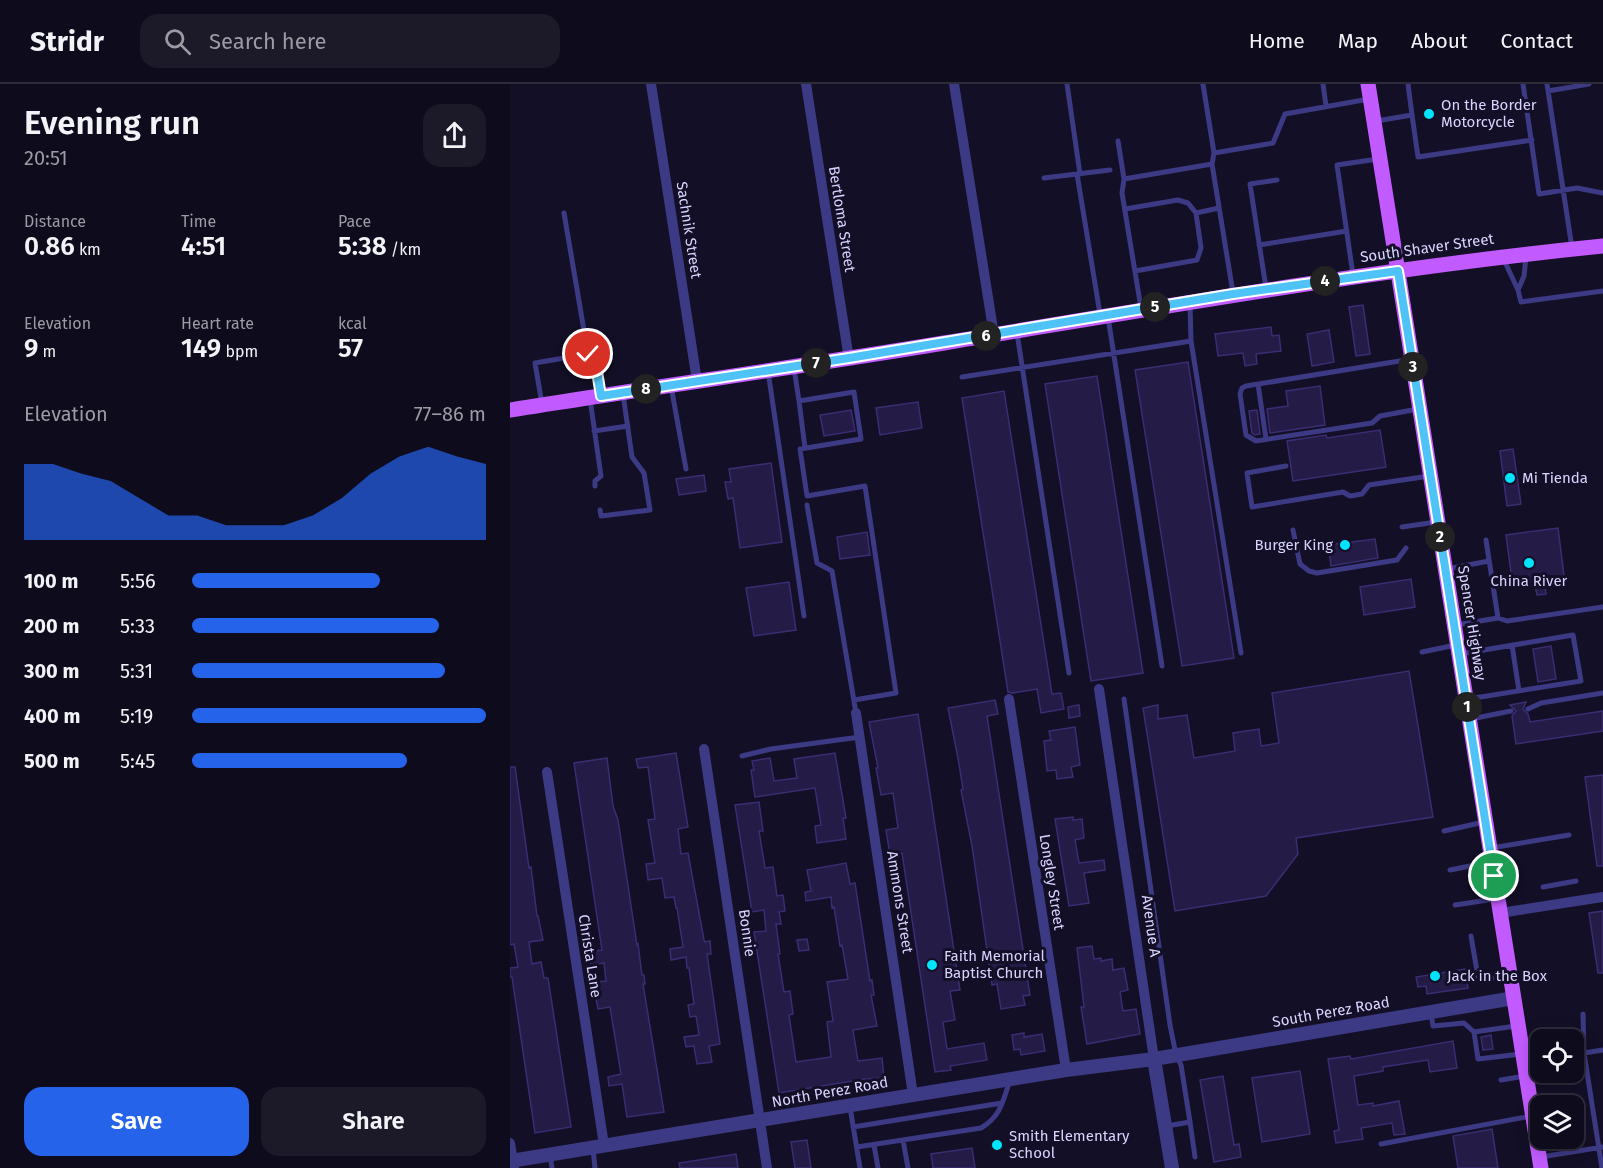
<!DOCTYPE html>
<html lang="en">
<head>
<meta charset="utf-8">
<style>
  :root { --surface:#0e0b1c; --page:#1c1929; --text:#f1f3f6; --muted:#9b9ba3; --line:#2e2b3b; --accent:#2563eb }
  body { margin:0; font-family:"Fira Sans",sans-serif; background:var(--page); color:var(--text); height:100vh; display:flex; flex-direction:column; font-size:22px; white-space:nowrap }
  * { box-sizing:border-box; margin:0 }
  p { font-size:20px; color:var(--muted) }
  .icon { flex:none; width:33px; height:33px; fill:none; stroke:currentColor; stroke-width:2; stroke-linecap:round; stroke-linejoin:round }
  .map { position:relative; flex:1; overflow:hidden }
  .drawer { display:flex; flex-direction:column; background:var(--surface); width:510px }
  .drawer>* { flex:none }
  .tools { position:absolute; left:1020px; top:945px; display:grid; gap:12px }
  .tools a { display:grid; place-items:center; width:54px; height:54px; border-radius:12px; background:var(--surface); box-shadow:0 3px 15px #0003,0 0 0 2px var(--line); font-size:30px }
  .pin { position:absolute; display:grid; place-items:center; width:51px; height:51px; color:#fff; margin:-26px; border:3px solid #fff; border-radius:50%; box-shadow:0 2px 6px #0007 }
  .km { position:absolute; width:30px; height:30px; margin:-15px; border-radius:50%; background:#222; color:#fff; font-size:16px; line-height:30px; text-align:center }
  .round { display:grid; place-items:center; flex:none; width:63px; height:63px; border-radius:18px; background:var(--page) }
  .head { display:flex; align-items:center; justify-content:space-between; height:102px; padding:0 24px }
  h1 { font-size:33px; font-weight:600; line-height:45px }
  .metrics { display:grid; grid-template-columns:repeat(3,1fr); gap:9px; height:102px; padding:6px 24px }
  .metrics div { display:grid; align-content:center }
  .metrics b { font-size:26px; font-weight:600 }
  .metrics small { font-size:16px; font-weight:400 }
  .metrics p { font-size:16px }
  .chart { height:168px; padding:12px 24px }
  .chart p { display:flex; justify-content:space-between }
  .chart svg { width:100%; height:108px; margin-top:6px; fill:var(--accent); opacity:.7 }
  .cta { display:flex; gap:12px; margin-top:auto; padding:12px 24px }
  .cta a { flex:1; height:69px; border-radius:18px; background:var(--accent); color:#fff; font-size:24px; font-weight:600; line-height:69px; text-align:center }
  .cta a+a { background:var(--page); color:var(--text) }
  ul { padding:0 24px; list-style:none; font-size:20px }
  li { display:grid; grid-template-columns:96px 72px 1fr; align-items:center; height:45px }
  li i { height:15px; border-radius:8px; background:var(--accent) }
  header { display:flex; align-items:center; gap:36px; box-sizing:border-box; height:84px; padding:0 30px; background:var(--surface); border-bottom:2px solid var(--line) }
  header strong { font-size:28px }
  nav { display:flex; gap:33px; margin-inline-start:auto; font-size:21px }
  .search { width:420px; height:54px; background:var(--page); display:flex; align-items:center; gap:15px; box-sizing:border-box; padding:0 21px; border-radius:18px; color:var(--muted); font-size:22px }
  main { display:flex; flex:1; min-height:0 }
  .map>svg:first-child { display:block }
</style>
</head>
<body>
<header>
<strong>Stridr</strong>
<div class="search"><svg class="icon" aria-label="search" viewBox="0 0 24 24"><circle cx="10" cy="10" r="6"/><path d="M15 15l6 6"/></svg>Search here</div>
<nav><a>Home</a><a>Map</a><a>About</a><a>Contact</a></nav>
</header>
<main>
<section class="drawer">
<div class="head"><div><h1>Evening run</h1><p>20:51</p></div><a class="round"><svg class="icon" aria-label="share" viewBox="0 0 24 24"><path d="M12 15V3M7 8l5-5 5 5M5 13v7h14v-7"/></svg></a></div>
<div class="metrics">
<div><p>Distance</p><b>0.86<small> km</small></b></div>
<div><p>Time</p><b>4:51</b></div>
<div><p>Pace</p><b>5:38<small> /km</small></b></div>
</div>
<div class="metrics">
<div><p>Elevation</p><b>9<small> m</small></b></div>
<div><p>Heart rate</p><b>149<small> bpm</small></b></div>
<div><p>kcal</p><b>57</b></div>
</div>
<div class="chart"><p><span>Elevation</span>77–86 m</p>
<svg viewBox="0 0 160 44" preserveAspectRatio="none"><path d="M0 44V13L10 13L20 17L30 20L40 27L50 34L60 34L70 38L80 38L90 38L100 34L110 27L120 17L130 10L140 6L150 10L160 13V44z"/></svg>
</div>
<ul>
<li><b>100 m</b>5:56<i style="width:64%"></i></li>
<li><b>200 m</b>5:33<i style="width:84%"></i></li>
<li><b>300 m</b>5:31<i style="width:86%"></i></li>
<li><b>400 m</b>5:19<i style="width:100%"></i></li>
<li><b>500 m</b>5:45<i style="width:73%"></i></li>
</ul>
<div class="cta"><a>Save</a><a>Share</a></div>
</section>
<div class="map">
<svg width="1093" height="1084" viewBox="0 0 1093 1084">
  <rect width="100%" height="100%" fill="#130f26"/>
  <path fill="#241b47" stroke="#3b2d73" stroke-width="1.5" d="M853,221l7,49 -14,2 -7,-49z
    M761,243l1,9 7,-1 2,16 -25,3 1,10 -12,2 -2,-13 -25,3 -3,-22z
    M819,246l5,32 -22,4 -5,-32z
    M678,278l46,296 -52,8 -47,-296z
    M587,292l46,297 -52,8 -46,-297z
    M810,302l5,39 -55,8 -3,-24 21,-3 -2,-15z
    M494,307l48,303 9,-1 3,16 -23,4 -4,-24 -24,4 -5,-1 -46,-294z
    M408,318l4,26 -42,7 -4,-27z
    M341,326l4,21 -31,5 -4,-21z
    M747,326l3,24 -5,1 -3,-2 -3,-22z
    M870,346l6,37 -93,14 -6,-40 39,-6 1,3z
    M1003,365l8,55 -14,2 -7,-55z
    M261,379l11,79 -42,6 -7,-50 -5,1 -3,-17h6l-2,-13z
    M194,391l2,16 -27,4 -3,-16z
    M1048,444l7,55 -20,3 1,8 -9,1 -2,-10 -22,3 -7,-53z
    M357,448l3,23 -30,4 -3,-22z
    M865,455l3,19 -47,8 -3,-21z
    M901,495l4,28 -51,8 -4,-28z
    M279,498l7,48 -42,6 -8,-48z
    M1041,562l5,33 -18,3 -5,-33z
    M899,587l24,146 -137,21 2,16 -32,42 -91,15 -32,-203 15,-3v14l29,-4 7,43 41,-7 -2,-18 26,-4 2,17 18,-3 -7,-50z
    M485,616l3,14 -11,2 43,279 -7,1 2,9 -24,4 -4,-25 -5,1 -20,-139 -11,-56 2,-1 -5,-31 -10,-50z
    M1016,618l-3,7 5,5 2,8 73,-11v20l-87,13 -4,-28 4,-5 -6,-6z
    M569,621l1,11 -11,2 -1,-11z
    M408,630l42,276 -10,1 5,29 -12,2 4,27 37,-6 3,17 -37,6 1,4 -16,2 -33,-219 -12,2 -4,-25 12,-2 -5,-35 -12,2 -5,-27h2l-9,-46z
    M565,643l5,38 -9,2 2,10 -16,2 -1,-9 -9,1 -3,-30 7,-1 -2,-9z
    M166,669l12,74 -10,2 3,25 7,-1 16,87 1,2 5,-1 1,13h-4l13,90 -11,2 3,16 -15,2 -3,-18 -8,1 -2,-10 15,-2 -3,-19 -6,1 -2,-12 6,-1 -5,-36h-2l-1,-11 -15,3 -1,-11 13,-2 -6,-39h-1l-2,-11 -9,1 -3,-20 -14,2 -2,-16 9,-1 -7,-43 7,-1 -7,-52 -10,1 -2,-9z
    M325,669l11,65h-3l3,21 -29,4 -2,-17 6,-1 -6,-37 -60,9 -4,-27h3l-2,-9 18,-3 4,23 23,-3 -3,-19z
    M97,674l6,48 5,14 19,125 1,-1 4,31h2l1,9h-2l21,128 -37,5 -5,-33 -13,2 -1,-9 13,-3 -11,-67 -12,2 -2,-10 2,-1 -3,-16 11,-1 -2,-18 -13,2 -2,-13 13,-2 -28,-187z
    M0,683h5l14,101 2,-1 6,49h1l5,24 -14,2 3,22 9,-2 3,16h4l23,149 -36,6 -23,-156h-2v-9l8,-1 -4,-23 -4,1z
    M1093,691v91h-6l-12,-89z
    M249,718l4,29h-4l6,37 8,-1 4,29 6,-1 2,16 -6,1 2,12h-5l4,30h-2l6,38 6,-1 3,23 -4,1 7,47 35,-5 -4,-35 6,-1 -6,-39 21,-3 -6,-34 -2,1 -6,-39 -2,1 -1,-11 -25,4 -1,-9 6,-1 -4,-21 39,-7 4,21 5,-1 15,98 2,-1 2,15h-3l6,31 -24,4 5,31 24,-3 2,20 -19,1 -86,14 -25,-161 12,-1 -2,-21 -12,2 -17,-107z
    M563,733v3l9,-1 2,19 -9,2 4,23 25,-3 1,10 -21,3 5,30 -20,3 -14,-87z
    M1093,827v62h-5l-9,-60z
    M297,855l2,11 -10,1 -2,-11z
    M582,862l2,13 7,-1v3l11,-2 1,11 11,-2 4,22 -8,2 3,19 13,-2 4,25 -53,10 -6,-37h3l-7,-59z
    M955,885l3,19 -41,6 -1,-8 -8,1 -2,-10z
    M514,949v4l18,-3 3,17 -24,4 -1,-6 -6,1 -2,-15z
    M981,951l2,14 -10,1 -2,-13z
    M943,957l4,27 -27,4 -2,-12 -45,7v4l-29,5 4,29 15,-2v3l26,-5 6,33 -11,1 -2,-12 -31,5 2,11 -27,4 -2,-12 5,-1 -11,-71 22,-3 1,3z
    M790,987l10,63 -48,8 -10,-64z
    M713,992l11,69 5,-1 2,13 -27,5 -14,-82z
    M982,1045l6,39h-40l-5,-32z
    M297,1056l4,28h-16l-4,-26z
    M462,1064l3,20h-42l-2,-14z
    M226,1070l2,14h-58l-1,-5z"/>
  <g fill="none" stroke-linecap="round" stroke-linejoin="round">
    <path stroke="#3d3a85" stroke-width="5" d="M557,0l13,90
      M693,0l11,69 -2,11 21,129
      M813,0l3,22
      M1013,0l16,110 38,-6 26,5
      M1037,0l25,164
      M1038,7l41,-7
      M902,31l6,42 114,-17
      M866,37l36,-6 -4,-31
      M608,57l6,38 -2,14 19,115
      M704,69l59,-10 12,-29 84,-15
      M567,90l23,140
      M534,94l66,-8
      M614,95l88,-15
      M615,125l53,-9 10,3 8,10
      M54,129l24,141
      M749,161l88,-14
      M994,176l14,30 3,12 82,-11
      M625,187l62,-11 4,-12 -5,-35 23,-5
      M843,191l-16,-110 41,-6
      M756,204l-16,-104 27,-4
      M1008,206l6,-14 2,-19
      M680,220l1,37 50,312
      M598,233l54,349
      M507,249l52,340
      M902,275l-166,27 -4,2 -2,6 6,41 10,6 116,-18 8,-7 38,-7
      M284,284l5,33 55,-9 7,47 -61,10 7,47 58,-10 31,207 -42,7
      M258,287l36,245
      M452,293l229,-36
      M748,300l8,55
      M161,302l15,83
      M80,315l11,77 -6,5v5
      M289,317l6,47
      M32,320l-7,-41 53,-9 7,-1 6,42
      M84,347l34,-5
      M776,382l-39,7 5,34 91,-15 7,4 12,-2 7,-9 60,-9
      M297,421l10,58 15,8 24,142
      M90,426l1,6 49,-6 -6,-37 -12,-16 -9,-63
      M892,443l34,-5
      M783,446l7,34 9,7 8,2 80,-13 9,-12
      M976,456l12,78
      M937,485l42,-8
      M946,541l42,-7 9,3 96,-14
      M1002,561l7,46
      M912,568l34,-7
      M950,570l113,-19 8,46 -113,18
      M614,615l46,326 6,30 5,10 9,57
      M1018,625l13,-6 62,-10
      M961,635l40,-8
      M232,672l29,-7 89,-12
      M934,747l40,-9
      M981,764l78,-13
      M940,786l40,-8
      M1033,803l33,-6
      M945,821l40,-6
      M961,852l7,41 3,3 27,-5
      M921,929l2,13 31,-3 10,9
      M1073,930l1,39
      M1006,942l-42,6 4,27 43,-5
      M991,996l24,-4
      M340,1023l10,61
      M657,1042l23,-4 5,35
      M343,1043l149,-24
      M393,1056l5,28
      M871,1060l150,-28
      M364,1061l4,23
      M347,1063l124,-19c20,-12 22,-27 29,-48
      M83,1065l2,19
      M40,1071l2,13
      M1031,1073l62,-10
      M1092,1084l-18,-115 19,-3"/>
    <path stroke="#3d3a85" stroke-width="10" d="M141,0l46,297
      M296,0l43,275
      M444,0l40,251
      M589,605l55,370
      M499,615l57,371
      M346,629l57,382
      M194,665l63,419
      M37,688l57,373
      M990,829l103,-16
      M0,1059l4,25"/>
    <path stroke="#3d3a85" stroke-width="14" d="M644,975l18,109
      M0,1077l556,-91 88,-11 360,-61"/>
    <path stroke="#c25bff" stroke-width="15" d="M858,0l173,1084
      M0,326c144,-23 289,-43 434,-67 219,-36 438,-75 659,-97"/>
  </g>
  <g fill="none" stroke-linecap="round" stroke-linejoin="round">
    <defs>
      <path id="route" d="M78,270l6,-1 7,43 248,-38 384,-64 165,-23 96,605"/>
    </defs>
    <use href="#route" stroke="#fff" stroke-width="12"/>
    <use href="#route" stroke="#4fc3f7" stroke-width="8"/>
  </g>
  <g fill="#00e5ff" stroke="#130f26" stroke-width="2">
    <circle cx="919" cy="30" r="6"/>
    <circle cx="1000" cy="394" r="6"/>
    <circle cx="835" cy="461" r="6"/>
    <circle cx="1019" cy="479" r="6"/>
    <circle cx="422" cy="881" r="6"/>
    <circle cx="925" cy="892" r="6"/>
    <circle cx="487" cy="1061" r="6"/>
  </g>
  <g text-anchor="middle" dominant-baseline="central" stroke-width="6" stroke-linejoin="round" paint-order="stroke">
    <g font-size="15" fill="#d9d4ff" stroke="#130f26" text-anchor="start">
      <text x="931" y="21">On the Border<tspan x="931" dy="17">Motorcycle</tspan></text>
      <text x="1012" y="394">Mi Tienda</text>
      <text x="823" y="461" text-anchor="end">Burger King</text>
      <text x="1019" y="497" text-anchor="middle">China River</text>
      <text x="434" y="872">Faith Memorial<tspan x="434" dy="17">Baptist Church</tspan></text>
      <text x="937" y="892">Jack in the Box</text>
      <text x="499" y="1052">Smith Elementary<tspan x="499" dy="17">School</tspan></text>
    </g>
    <g font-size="15" fill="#d9d4ff" stroke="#130f26">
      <text transform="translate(332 135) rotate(81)">Bertloma Street</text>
      <text transform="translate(179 146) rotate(81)">Sachnik Street</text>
      <text transform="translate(917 164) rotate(-8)">South Shaver Street</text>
      <text transform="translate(962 539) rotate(81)">Spencer Highway</text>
      <text transform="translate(542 798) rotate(81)">Longley Street</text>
      <text transform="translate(390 818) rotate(81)">Ammons Street</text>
      <text transform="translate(641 842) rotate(82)">Avenue A</text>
      <text transform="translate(237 849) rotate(82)">Bonnie</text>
      <text transform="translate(80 872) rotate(81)">Christa Lane</text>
      <text transform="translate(821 928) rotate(-10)">South Perez Road</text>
      <text transform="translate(320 1008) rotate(-10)">North Perez Road</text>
    </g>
  </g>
</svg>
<div class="tools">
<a><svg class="icon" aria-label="locate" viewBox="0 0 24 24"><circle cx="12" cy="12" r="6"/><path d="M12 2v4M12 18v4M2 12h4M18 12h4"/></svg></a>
<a><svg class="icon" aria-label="layers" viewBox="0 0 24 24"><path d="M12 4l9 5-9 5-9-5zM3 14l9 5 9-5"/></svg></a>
</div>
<div class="pin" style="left:984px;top:792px;background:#1e9e55"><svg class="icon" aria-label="arrive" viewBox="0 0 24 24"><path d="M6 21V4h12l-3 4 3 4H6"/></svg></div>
<div class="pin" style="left:78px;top:270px;background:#d93025"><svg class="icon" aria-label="check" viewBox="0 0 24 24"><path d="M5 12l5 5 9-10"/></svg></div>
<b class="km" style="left:957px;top:623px">1</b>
<b class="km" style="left:930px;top:453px">2</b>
<b class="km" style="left:903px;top:283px">3</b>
<b class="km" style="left:815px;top:197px">4</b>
<b class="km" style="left:645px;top:223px">5</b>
<b class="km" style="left:476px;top:252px">6</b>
<b class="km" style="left:306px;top:279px">7</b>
<b class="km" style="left:136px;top:305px">8</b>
</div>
</main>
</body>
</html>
